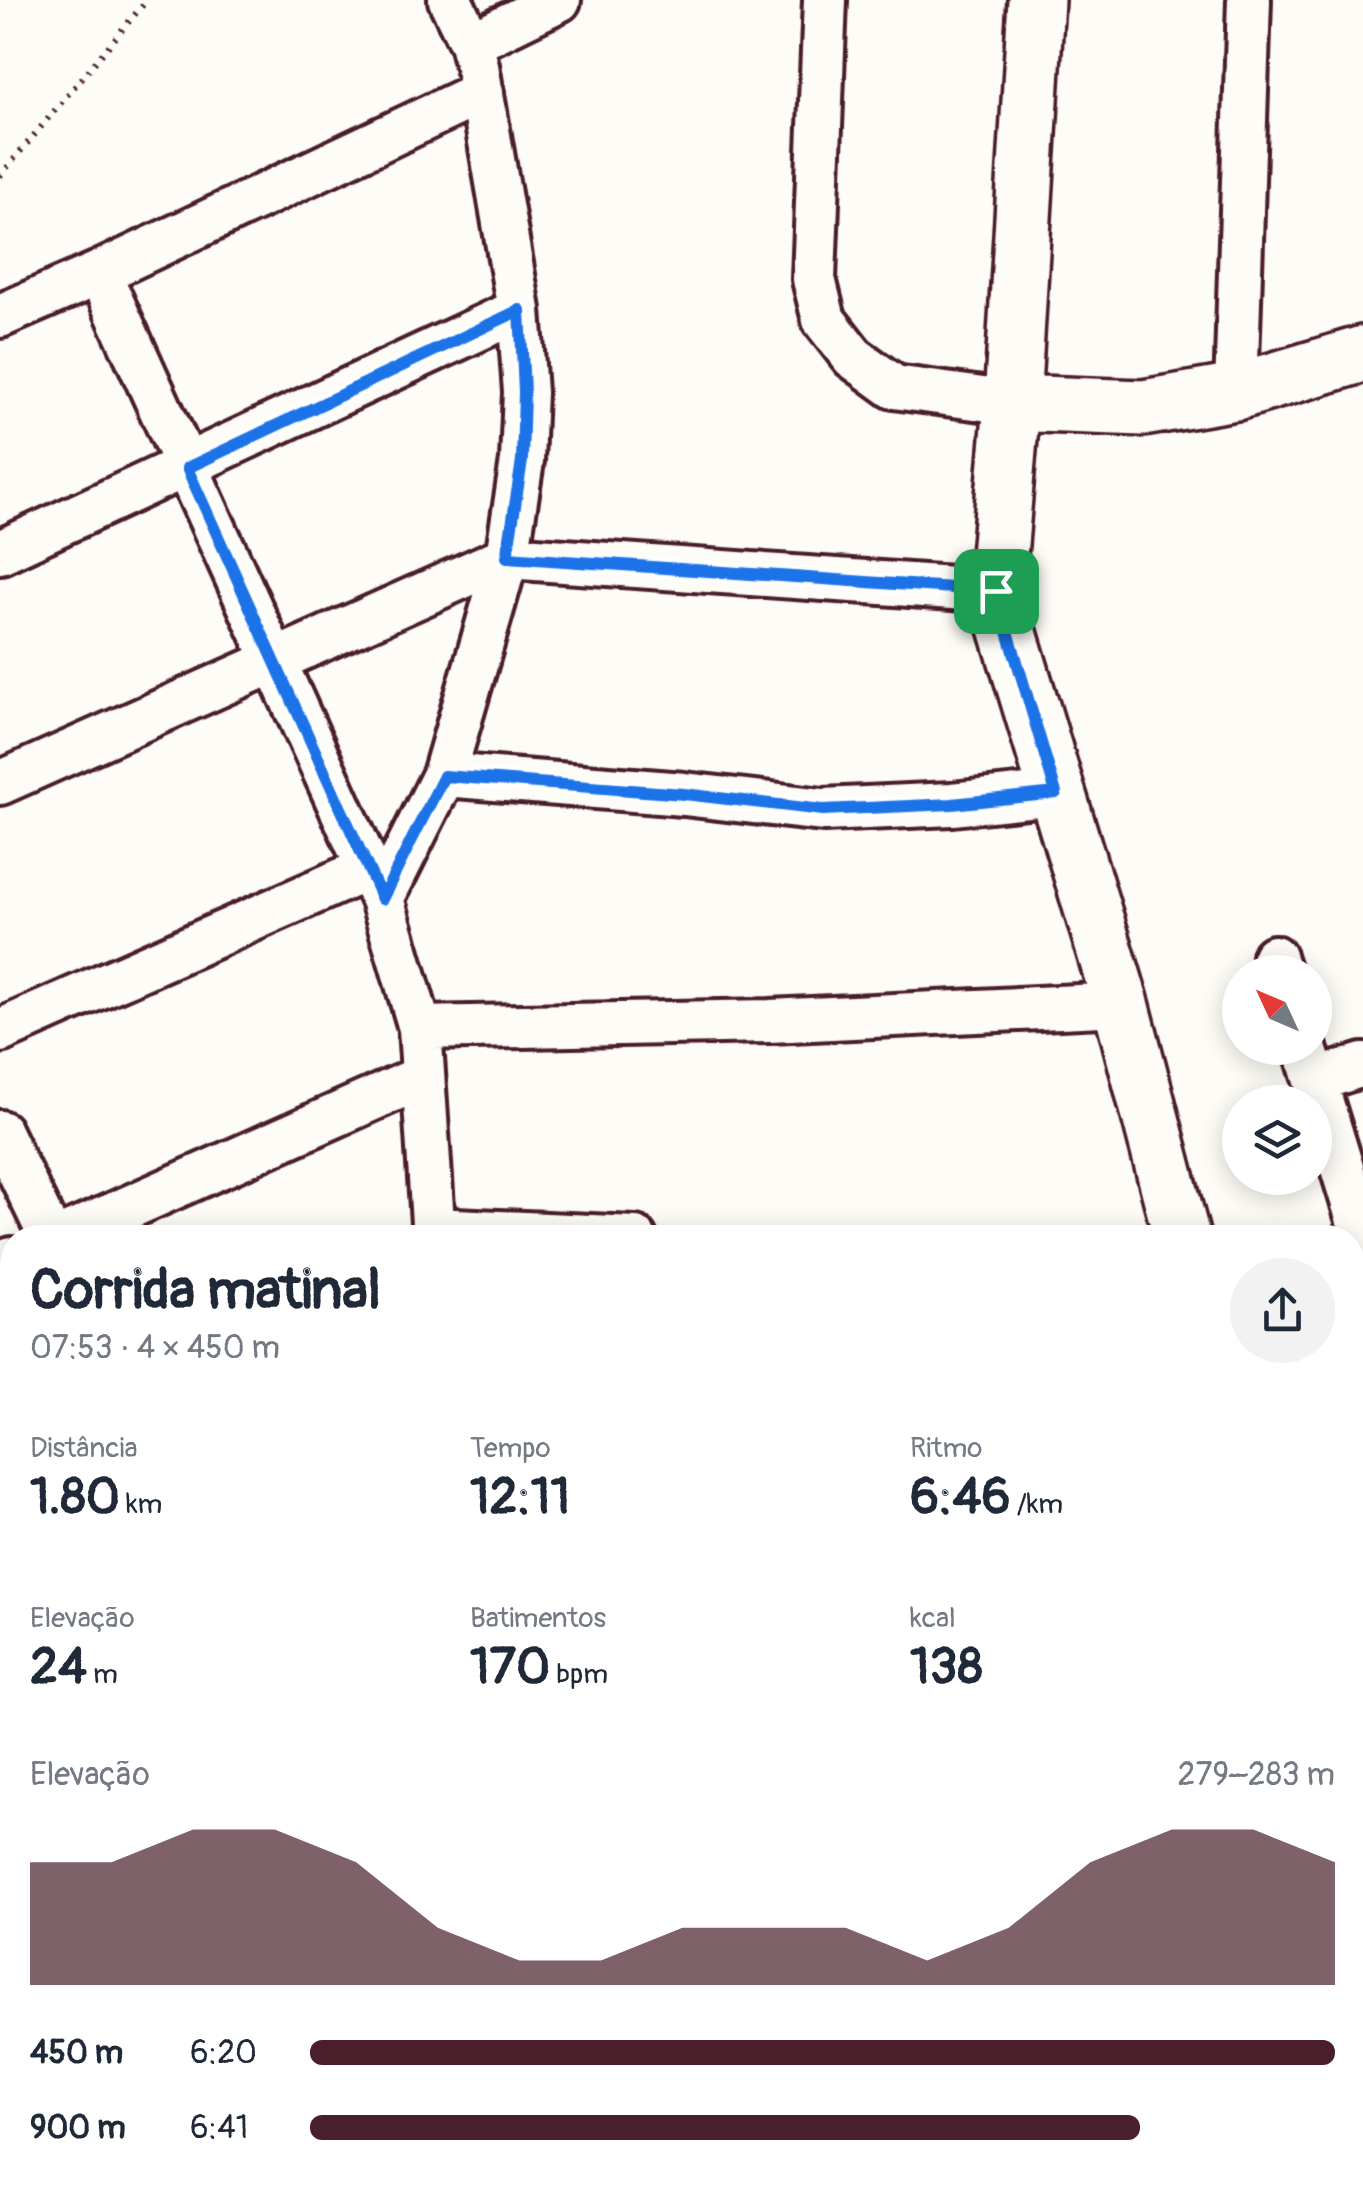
<!DOCTYPE html>
<html lang="pt">
<head>
<meta charset="utf-8">
<style>
  :root { --surface:#fff; --page:#f2f2f3; --text:#1f2937; --muted:#747a83; --accent:#4a1f2b }
  body { margin:0; font-family:Pangolin,sans-serif; background:var(--page); color:var(--text); height:100vh; display:flex; flex-direction:column; font-size:38px; white-space:nowrap }
  * { box-sizing:border-box; margin:0 }
  p { font-size:32px; color:var(--muted) }
  .icon { flex:none; width:55px; height:55px; fill:none; stroke:currentColor; stroke-width:2; stroke-linecap:round; stroke-linejoin:round }
  .map { position:relative; flex:1; overflow:hidden }
  .details { position:absolute; left:0px; top:1225px; width:1365px; height:960px; display:flex; flex-direction:column; background:var(--surface); border-radius:40px 40px 0 0; box-shadow:0 5px 25px #0003 }
  .details>* { flex:none }
  .needle { width:65px; rotate:314deg }
  .tools { position:absolute; left:1222px; top:955px; display:grid; gap:20px }
  .tools a { display:grid; place-items:center; width:110px; height:110px; border-radius:50%; background:var(--surface); box-shadow:0 5px 25px #0003; font-size:50px }
  .pin { position:absolute; display:grid; place-items:center; width:85px; height:85px; color:#fff; margin:-42px; border-radius:20px; box-shadow:0 5px 15px #0006 }
  .round { display:grid; place-items:center; flex:none; width:105px; height:105px; border-radius:52px; background:var(--page) }
  .headline { display:flex; align-items:center; justify-content:space-between; height:170px; padding:0 30px }
  h1 { font-size:55px; font-weight:700; line-height:75px }
  .metrics { display:grid; grid-template-columns:repeat(3,1fr); gap:15px; height:170px; padding:10px 30px }
  .metrics div { display:grid; align-content:center }
  .metrics b { font-size:50px; font-weight:700 }
  .metrics small { font-size:28px; font-weight:400 }
  .metrics p { font-size:28px }
  .chart { height:280px; padding:20px 30px }
  .chart p { display:flex; justify-content:space-between }
  .chart svg { width:100%; height:180px; margin-top:10px; fill:var(--accent); opacity:.7 }
  ul { padding:0 30px; list-style:none; font-size:32px }
  li { display:grid; grid-template-columns:160px 120px 1fr; align-items:center; height:75px }
  li i { height:25px; border-radius:12px; background:var(--accent) }
  .map>svg:first-child { display:block }
</style>
</head>
<body>
<div class="map">
<svg width="1363" height="2185" viewBox="0 0 1363 2185">
  <rect width="100%" height="100%" fill="#fdfcf7"/>
  <filter id="ink" filterUnits="userSpaceOnUse"><feTurbulence type="fractalNoise" baseFrequency=".01" numOctaves="2"/><feDisplacementMap in="SourceGraphic" scale="20" xChannelSelector="R" yChannelSelector="G"/><feConvolveMatrix kernelMatrix="1 2 1 2 8 2 1 2 1" color-interpolation-filters="sRGB"/></filter>
  <g filter="url(#ink)">
    <g fill="none" stroke-linecap="round" stroke-linejoin="round">
      <defs>
        <path id="minor" d="M825,0l-11,279 10,41 29,37 41,30 118,16
          M471,43l88,-43
          M99,273l283,626 38,129 14,210
          M0,316l99,-43 383,-181
          M1236,392l13,-392
          M0,552l519,-242
          M444,775l240,19 139,16 129,-6 104,-11
          M0,783l507,-226 489,34
          M382,899l62,-124 63,-218 15,-96 3,-69 -6,-82 -42,-244 -6,-23 -21,-43
          M1274,957l5,15
          M420,1028l350,-7 351,-17
          M0,1031l367,-162
          M1305,1048l58,188
          M1316,1080l47,-15
          M0,1132l51,106
          M433,1229l202,9
          M60,1238l362,-161
          M0,1264l12,-5
          M0,1510l12,-5
          M0,1740l12,-3
          M1352,1955l11,1
          M0,2022l12,26
          M1205,2172l88,13"/>
        <path id="tertiary" d="M1036,0l-24,403 -16,188 125,413 61,234
          M1012,403l131,5 93,-16 127,-38
          M1352,1363l11,-5"/>
      </defs>
      <use href="#minor" stroke="#4a1f2b" stroke-width="50"/>
      <use href="#tertiary" stroke="#4a1f2b" stroke-width="62"/>
      <path stroke="#4a1f2b" stroke-width="6" stroke-dasharray="2.5 8" stroke-linecap="butt" d="M0,176l147,-176"/>
      <use href="#minor" stroke="#fdfcf7" stroke-width="42"/>
      <use href="#tertiary" stroke="#fdfcf7" stroke-width="55"/>
    </g>
  </g>
  <g fill="none" stroke-linecap="round" stroke-linejoin="round" filter="url(#ink)">
    <defs>
      <path id="route" d="M520,310l4,82 -2,69 -15,96 489,34 60,202 -104,11 -129,6 -139,-16 -240,-18 -62,123 -195,-431z"/>
    </defs>
    <use href="#route" stroke="#fff" stroke-width="20"/>
    <use href="#route" stroke="#1a73e8" stroke-width="12"/>
  </g>
</svg>
<div class="tools">
<a><svg class="needle" viewBox="-14 -14 28 28"><path d="M0-13l5 13h-10z" fill="#e53935"/><path d="M0 13l5-13h-10z" fill="#747a83"/></svg></a>
<a><svg class="icon" aria-label="layers" viewBox="0 0 24 24"><path d="M12 4l9 5-9 5-9-5zM3 14l9 5 9-5"/></svg></a>
</div>
<div class="pin" style="left:996px;top:591px;background:#1e9e55"><svg class="icon" aria-label="arrive" viewBox="0 0 24 24"><path d="M6 21V4h12l-3 4 3 4H6"/></svg></div>
<section class="details">
<div class="headline"><div><h1>Corrida matinal</h1><p>07:53 · 4 × 450 m</p></div><a class="round"><svg class="icon" aria-label="share" viewBox="0 0 24 24"><path d="M12 15V3M7 8l5-5 5 5M5 13v7h14v-7"/></svg></a></div>
<div class="metrics">
<div><p>Distância</p><b>1.80<small> km</small></b></div>
<div><p>Tempo</p><b>12:11</b></div>
<div><p>Ritmo</p><b>6:46<small> /km</small></b></div>
</div>
<div class="metrics">
<div><p>Elevação</p><b>24<small> m</small></b></div>
<div><p>Batimentos</p><b>170<small> bpm</small></b></div>
<div><p>kcal</p><b>138</b></div>
</div>
<div class="chart"><p><span>Elevação</span>279–283 m</p>
<svg viewBox="0 0 160 44" preserveAspectRatio="none"><path d="M0 44V14L10 14L20 6L30 6L40 14L50 30L60 38L70 38L80 30L90 30L100 30L110 38L120 30L130 14L140 6L150 6L160 14V44z"/></svg>
</div>
<ul>
<li><b>450 m</b>6:20<i style="width:100%"></i></li>
<li><b>900 m</b>6:41<i style="width:81%"></i></li>
</ul>
</section>
</div>
</body>
</html>
